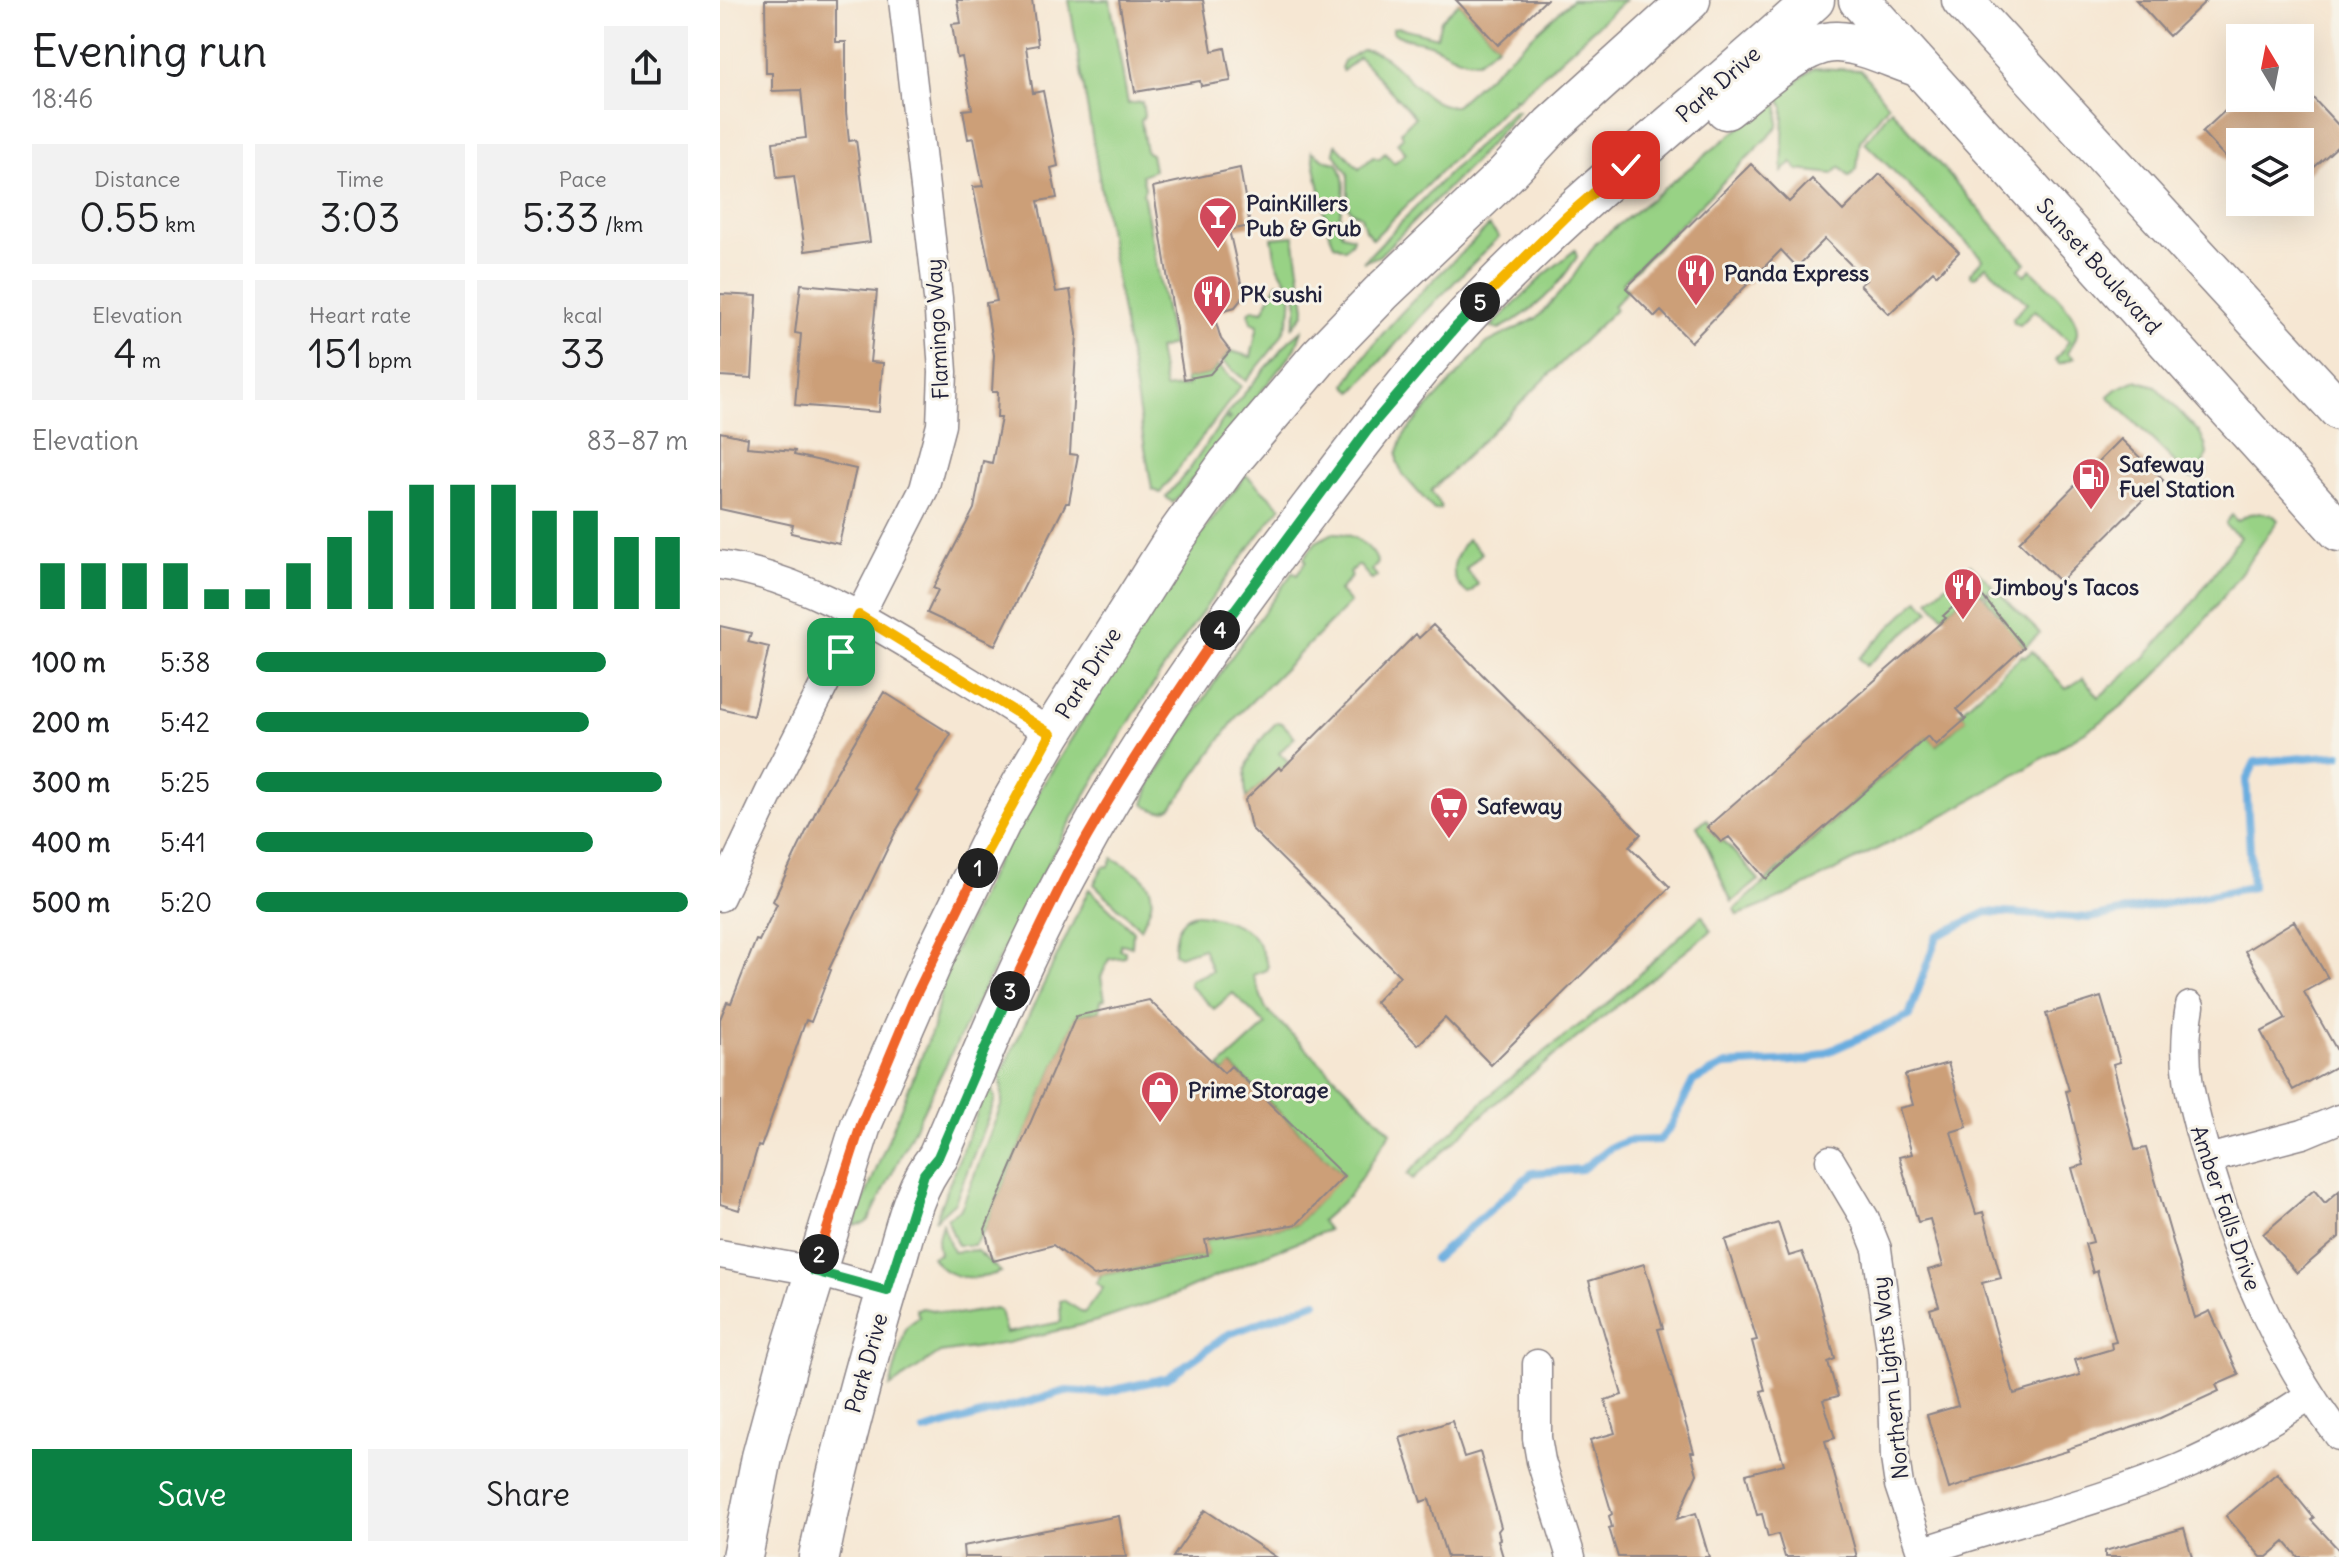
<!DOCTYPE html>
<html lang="en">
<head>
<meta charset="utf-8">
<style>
  :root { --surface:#fff; --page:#f2f2f2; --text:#202124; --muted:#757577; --accent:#0b8043 }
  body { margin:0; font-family:Delius,sans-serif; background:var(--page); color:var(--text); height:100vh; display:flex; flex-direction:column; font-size:30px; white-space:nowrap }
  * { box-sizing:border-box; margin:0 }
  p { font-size:26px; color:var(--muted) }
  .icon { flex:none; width:44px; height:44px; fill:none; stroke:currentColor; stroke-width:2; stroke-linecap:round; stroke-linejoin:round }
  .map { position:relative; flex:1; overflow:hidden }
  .drawer { display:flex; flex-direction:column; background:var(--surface); width:720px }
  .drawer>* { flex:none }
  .needle { width:52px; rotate:350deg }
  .tools { position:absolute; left:1506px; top:24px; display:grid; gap:16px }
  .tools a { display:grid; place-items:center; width:88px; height:88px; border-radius:0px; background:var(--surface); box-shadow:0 8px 32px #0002; font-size:40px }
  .pin { position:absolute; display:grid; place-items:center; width:68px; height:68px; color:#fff; margin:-34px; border-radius:16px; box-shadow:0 4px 12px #0006 }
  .km { position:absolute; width:40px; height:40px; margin:-20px; border-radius:50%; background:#222; color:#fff; font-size:22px; line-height:40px; text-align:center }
  .round { display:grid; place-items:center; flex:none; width:84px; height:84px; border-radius:0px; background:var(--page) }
  .headline { display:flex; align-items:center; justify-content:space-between; height:136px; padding:0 32px }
  h1 { font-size:44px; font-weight:600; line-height:60px }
  .stats { display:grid; grid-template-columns:repeat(3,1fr); gap:12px; height:136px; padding:8px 32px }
  .stats div { display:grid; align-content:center; border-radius:0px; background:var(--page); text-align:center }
  .stats b { font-size:40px; font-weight:600 }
  .stats small { font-size:22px; font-weight:400 }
  .stats p { font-size:22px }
  .chart { height:224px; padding:16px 32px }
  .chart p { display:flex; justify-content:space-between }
  .chart svg { width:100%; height:144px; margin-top:8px; stroke:var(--accent); stroke-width:6 }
  .primary-button { display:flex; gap:16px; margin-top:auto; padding:16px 32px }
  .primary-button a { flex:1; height:92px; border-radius:0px; background:var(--accent); color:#fff; font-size:32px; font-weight:600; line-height:92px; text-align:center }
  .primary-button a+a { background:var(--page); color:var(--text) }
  ul { padding:0 32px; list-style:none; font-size:26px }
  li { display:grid; grid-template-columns:128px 96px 1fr; align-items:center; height:60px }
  li i { height:20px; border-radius:10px; background:var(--accent) }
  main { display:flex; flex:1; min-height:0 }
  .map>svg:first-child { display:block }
</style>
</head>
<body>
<main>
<section class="drawer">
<div class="headline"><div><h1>Evening run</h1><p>18:46</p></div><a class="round"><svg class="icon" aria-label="share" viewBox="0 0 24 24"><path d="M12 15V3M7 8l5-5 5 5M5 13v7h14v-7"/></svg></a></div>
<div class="stats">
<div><p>Distance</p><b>0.55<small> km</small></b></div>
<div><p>Time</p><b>3:03</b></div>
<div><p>Pace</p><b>5:33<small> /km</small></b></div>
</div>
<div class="stats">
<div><p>Elevation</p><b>4<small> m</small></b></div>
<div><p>Heart rate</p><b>151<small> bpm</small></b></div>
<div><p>kcal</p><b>33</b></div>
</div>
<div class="chart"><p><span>Elevation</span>83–87 m</p>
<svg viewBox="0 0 160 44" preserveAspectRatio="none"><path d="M5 44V30M15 44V30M25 44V30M35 44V30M45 44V38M55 44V38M65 44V30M75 44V22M85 44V14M95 44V6M105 44V6M115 44V6M125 44V14M135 44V14M145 44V22M155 44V22"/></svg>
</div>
<ul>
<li><b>100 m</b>5:38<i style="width:81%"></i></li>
<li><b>200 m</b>5:42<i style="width:77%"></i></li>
<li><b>300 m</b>5:25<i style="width:94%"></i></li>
<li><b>400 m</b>5:41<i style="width:78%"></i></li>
<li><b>500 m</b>5:20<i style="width:100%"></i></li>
</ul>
<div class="primary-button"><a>Save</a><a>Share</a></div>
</section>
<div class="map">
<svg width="1619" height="1557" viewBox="0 0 1619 1557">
  <rect width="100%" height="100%" fill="#f7f3e8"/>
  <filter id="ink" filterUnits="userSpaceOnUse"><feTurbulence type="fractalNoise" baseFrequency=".0125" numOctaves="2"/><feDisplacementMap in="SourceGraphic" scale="16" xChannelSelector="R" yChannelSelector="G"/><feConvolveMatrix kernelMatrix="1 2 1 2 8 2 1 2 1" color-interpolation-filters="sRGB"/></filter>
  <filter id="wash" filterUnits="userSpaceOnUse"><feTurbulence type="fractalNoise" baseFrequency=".006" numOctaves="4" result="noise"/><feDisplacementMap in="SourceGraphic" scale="32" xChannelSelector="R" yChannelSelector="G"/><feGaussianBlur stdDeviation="1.8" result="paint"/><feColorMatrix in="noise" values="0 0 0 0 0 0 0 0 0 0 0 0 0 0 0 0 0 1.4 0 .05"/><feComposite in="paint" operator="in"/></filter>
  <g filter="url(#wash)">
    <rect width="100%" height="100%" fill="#f6e7d3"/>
    <path fill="#98d285" stroke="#5d7a60" stroke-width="2" d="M349,0h41l18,104 14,-2 2,14 -3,5 5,31 5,2 3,16 -12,5 3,13 -2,5 29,152 -14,4 7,40 22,-3 -2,-7 25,-5 8,-8 23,20 -81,107 -8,-4z
      M852,0h53l-108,99 -3,-1v4l-8,4 -133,133 -8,-9 -4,-14 -10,-5 -3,-5v-32l-14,-22 2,-8 23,25 14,-12 6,2 6,-6 9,10 12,-10 -9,-10 6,-6 -2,-6 14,-14 -56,-60 -16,14 -2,-3 3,-7 18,-11c34,-3 57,59 93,56z
      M739,3l39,42 -20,16c-18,1 -32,-11 -49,-17 -12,-4 -27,-4 -36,-12v-4l5,-1 39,10 4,-17z
      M1094,68l47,2 27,35 -28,36 -3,28 -8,8 -9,-10 -7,7 -35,-4 -6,-8 -10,10 2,-65 -6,-10z
      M1054,100l5,8 -1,19 -156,156 6,7 -15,16 3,3 -185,182 10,15v3l-7,1 -31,-35 -6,-14v-7l7,-19 13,-16 70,-76 50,-25 32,-35 27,-40z
      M1171,109l135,154 -7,6 6,6 6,-6c13,14 46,42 46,61 1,8 -6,16 -10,23l7,5 -15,6 -4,-4 14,-19 -34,-31 -15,15 -6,-2 -1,-5 14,-15 -41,-37 -11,11 -5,-1v-3l13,-14 -118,-116z
      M794,110l4,1 -46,53 -93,92 -16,6 77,-80z
      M592,151l15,10 10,2c13,18 4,43 1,62l4,9 11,3 -1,4 -7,8 -11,-5 -6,-14z
      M769,226l10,11 -79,80 -67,75 -7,-7c31,-56 97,-113 143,-159z
      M574,236l11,72 -1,6 -12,14c14,-41 -2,-33 -15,-65 -3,-8 -3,-17 -5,-25z
      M855,250l2,7c-21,33 -43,55 -78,72l-8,-2 53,-52z
      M558,282l13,13c4,35 -25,61 -45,86l-24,-20 9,-10 20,6 7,-32 -7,-3 -2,-9 4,-4 10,2z
      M582,330l-7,19 -122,154 -7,-6 23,-27 36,-53 3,3 2,-2 -4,-3 63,-74z
      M1416,380l19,6 44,46 6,12 2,10 -5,12 5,6 -11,7 -5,-1 -83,-82 8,-7z
      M526,475l35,32c-83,104 -157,217 -221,334 -67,124 -128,253 -191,379l-5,4 -10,1 79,-197 14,-61 51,-109 184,-299z
      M1541,513l12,2 5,5c-49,71 -100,144 -170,197 -17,12 -35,22 -52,33 -58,37 -118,69 -181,100 -45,22 -89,49 -137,65l-3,-6 193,-173 9,9 28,-26 -5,-7 62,-57 3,2 7,-6 34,38 17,-11 16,19 46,-40 44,-49 51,-71 -14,-11v-4l6,-7 5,6 12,-7z
      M613,533c19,-1 39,13 45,30l-6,7 5,6 -5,4 -13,-15 -9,7 2,4 -13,15 11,12 -112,112 -65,91c-9,8 -20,5 -29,-2l7,-21 76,-120 66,-91 4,3 9,-14 -2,-3 12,-16z
      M747,539l15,14 -16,16 12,15 -7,8 -4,1c-22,-16 -13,-36 0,-54z
      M1250,564l23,22 -10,10 -8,-9 -32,29 -14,-16z
      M1275,589l45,44 -15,14 -22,-23 2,-3 -20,-23z
      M1199,599l11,12 -64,55 -7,-8z
      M557,722l5,1 13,14 -16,16 10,9 -8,8 -2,-2 -32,30c-8,-32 8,-54 30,-76z
      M987,819l3,5 -2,3 13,15 3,-1 35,39 -27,22c-13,-25 -21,-51 -35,-76z
      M393,858c18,11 43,21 38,46 -2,9 -7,16 -10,25l-47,-45 9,-17 6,-1z
      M369,889l44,42 -1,15 -12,-2v6l5,1v6l-16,2 -8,18 4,22 -4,1 -1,10 -24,6 -91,213 -11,16h-17l-10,-27 13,-8 3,-6 39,-101 -1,-29z
      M474,914c15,-1 50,11 60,23 6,8 10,20 14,29l-2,4 -13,5 13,34 125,123 -43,65 -27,24 7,9 -54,21 -100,44 -73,25 -94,23 -67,10 -50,34 16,-60 13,-10 -3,-8 7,-1 34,7 39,-7 4,2 6,23 55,-11 -1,-21 3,-1 21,13 19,-25 -7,-5 5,-8 106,-20 -2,-15 92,-16 46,-49 -111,-109 -8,7 -5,-5 47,-43 -33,-32 -19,16 -25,-24 1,-5 22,-9 -9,-23 -24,8 -5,-3c0,-17 2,-33 20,-39z
      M982,915l9,16 -212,169 -86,79 -6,-5 92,-87 114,-88z
      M270,1080l5,20 -40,102 -20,18z
      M222,1223l11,29 23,-2 25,22c-24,9 -54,9 -69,-15l7,-3 -2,-12z"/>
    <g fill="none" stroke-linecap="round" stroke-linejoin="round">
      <path stroke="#6aaddf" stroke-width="8" d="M714,1259l98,-86 50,-4 28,-21 18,-7 32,-1 11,-14 22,-45 33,-16 83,-5 100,-44 28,-80 50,-24 103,6 162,-31 -6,-106 9,-19 84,-7
        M204,1431l142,-40 35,2 66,-15 62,-44 87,-32"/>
    </g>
    <g id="blocks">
      <path fill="#cc9f78" d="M45,0h71v42h10v70l3,29 7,-1 14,102 -65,9 -11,-75 -17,2 -4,-36 33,-4 -5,-48 -29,1v-18h-6z
        M237,0h75l6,45 -12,2 7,46 10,-2 15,75 -7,2 6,30 -19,3 18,91 14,-2 7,44 -7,120 8,1 -9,48h-3l-71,142 -68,-32 11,-23 -5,-2 41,-79 9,-48 9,2 9,-45h-4l1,-26h-6l2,-37 -8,-52 11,-2 -24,-114 10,-1 -9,-48 -6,1 -5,-29 9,-1 -10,-52 -5,1 -5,-34 9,-1z
        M399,0h84l9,51 13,-3 6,33 -30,5 -1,-5 -65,11z
        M736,0h90l-48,45z
        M1416,0h71l-38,36z
        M1519,98h74l26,28v19l-39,35v-38h-60v31l-38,-41z
        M1031,164l38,38 23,-23 31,32 37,-37 79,78 -22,23 -4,-4 -44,43 -29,-29 6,-5 -41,-41 -28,28 -16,-17 -90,92 -30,-31 -6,6 -29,-29z
        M520,168l10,58 -21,4 15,66 -9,11 -22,6 8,26 9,12 -20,23 -26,5 -31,-192z
        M81,284l76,7 -7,71 13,1 -4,49 -84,-7 6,-71 -6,-1z
        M0,294l37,2 -5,82 -32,-2z
        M0,432l28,6 -1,9 48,4 -1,4 62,14 -17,75 -48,-11 2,-8 -73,-16z
        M1401,439l42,41 -103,102 -41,-40z
        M1255,587l49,60 -67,62 9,10 -30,26 -8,-9 -162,143 -37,-42 -8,5 -14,-15 239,-209 -3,-2z
        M713,625l208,209 -12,12 41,41 -179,178 -46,-47 -27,27 -43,-43 25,-26 -149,-148 -6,-28 34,-33 2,3 135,-136 3,4z
        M0,626l31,7 -3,9 21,5 -16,69 -33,-8z
        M164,692l67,42 -35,57 3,1 -24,41 -66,136 2,1 -20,52 -5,-2 -45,127 -3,-1 -19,64 -19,-6v-185l7,-17 4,1 25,-63 3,1 18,-37 -4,-3 53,-111z
        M1574,921l34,57 -24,14 35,62v11l-46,25 -32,-58 25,-13 -41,-68z
        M1381,997l19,65 -7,2 22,86 11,-2 49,170 15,-7 29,64 -23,10 3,6 -61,28 -91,30 1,2 -95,28 1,2 -25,8 -22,-74 31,-9 -28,-97 9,-3 -11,-36 15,-4 -13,-47 -12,3 -19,-65 13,-3 -13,-46 14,-3 -8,-30 43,-12 19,64 -16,5 25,82 7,-2 18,66 -19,5 32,111 66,-19 -5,-15 37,-11 -1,-6 5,-1 -19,-71 -4,2 -8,-29 8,-2 -21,-74 12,-3 -18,-74 3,-1 -23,-76z
        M429,1000l75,73 7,-7 113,110 -47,48 -92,16 3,15 -114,21 -41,-31 -60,16 -8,-32 91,-213z
        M1594,1190l11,13 14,-12v46l-42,36 -34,-39z
        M1058,1223l11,33 13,-4 16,42 17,65 -7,3 10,34 -15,4 12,38 -10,3 32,116h-72l-7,-23 -10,3 -6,-23 -5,1 -11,-41 38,-10 -23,-73 4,-1 -13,-49 5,-1 -32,-100z
        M924,1264l19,64 -5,1 36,123h-3l6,22 -20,45 19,-6 13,44h-91l-9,-29 3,-1 -3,-11 3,-2 -22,-74 25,-7 -10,-33 17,-5 -33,-114z
        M732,1421l12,36 16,-5 21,75 -3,4 2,8 -2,1 5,17h-56l-18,-58 -8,3 -21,-64z
        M1557,1473l37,45 -3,2 28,30v7h-41l-13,-15 -18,15h-6l-35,-41z
        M485,1510l71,47h-103z
        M399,1516l7,41h-162l-1,-11z
        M1464,1528l8,29h-87v-6z"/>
    </g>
  </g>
  <g filter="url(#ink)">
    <use href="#blocks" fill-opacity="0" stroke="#8c8487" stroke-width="2"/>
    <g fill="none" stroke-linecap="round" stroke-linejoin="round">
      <defs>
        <path id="minor" d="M0,565c79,12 149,55 217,97 38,23 76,46 114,72
          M0,897l53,-112 151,-296 17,-64 2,-53 -5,-74 -35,-298
          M1470,1006c-11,63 3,102 20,162 29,97 68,187 129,268
          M1488,1159l95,-25 36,-15
          M1110,1160l35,59 12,30 15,109 3,100 4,27 24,72
          M0,1254l94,17 73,20
          M817,1364v74l4,23 30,96
          M1201,1552c86,-29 175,-49 259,-84 45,-19 88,-45 129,-72"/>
        <path id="secondary" d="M1139,0l480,531
          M1242,0l377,410
          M1006,109c28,-21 75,-68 111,-67 26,1 53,15 77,23
          M22,1557l20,-100 26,-96 73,-236 75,-172 65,-132 50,-87 124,-196 53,-74 91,-107 62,-64 124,-118 47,-50 138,-125
          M99,1557c19,-96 45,-189 73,-283 12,-39 20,-85 46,-117 43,-100 84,-201 136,-295 68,-126 151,-242 238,-356 46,-60 91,-121 143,-178 109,-120 240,-219 359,-328"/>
      </defs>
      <use href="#minor" stroke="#8c8487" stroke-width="31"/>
      <use href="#secondary" stroke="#8c8487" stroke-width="43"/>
      <use href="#minor" stroke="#fff" stroke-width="28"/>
      <use href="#secondary" stroke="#fff" stroke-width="40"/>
    </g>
  </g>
  <g fill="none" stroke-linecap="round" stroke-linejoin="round" filter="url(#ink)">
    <defs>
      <path id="split-1" d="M121,652l18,-37 192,119 -73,134"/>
      <path id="split-2" d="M99,1254l42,-129 51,-122 66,-135"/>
      <path id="split-3" d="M99,1254l-5,17 73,20 37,-117 14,-17 72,-166"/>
      <path id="split-4" d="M290,991c20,-42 40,-85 62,-127 44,-81 96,-158 148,-234"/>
      <path id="split-5" d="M500,630l147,-199 89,-104 24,-25"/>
      <path id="split-6" d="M760,302l87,-86 59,-51"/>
    </defs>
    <use href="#split-1" stroke="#fff" stroke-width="16"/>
    <use href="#split-2" stroke="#fff" stroke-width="16"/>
    <use href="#split-3" stroke="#fff" stroke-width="16"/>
    <use href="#split-4" stroke="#fff" stroke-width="16"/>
    <use href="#split-5" stroke="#fff" stroke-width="16"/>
    <use href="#split-6" stroke="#fff" stroke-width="16"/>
    <use href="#split-1" stroke="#f5b400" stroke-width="10"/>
    <use href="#split-2" stroke="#f0652b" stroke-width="10"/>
    <use href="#split-3" stroke="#22a559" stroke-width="10"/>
    <use href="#split-4" stroke="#f0652b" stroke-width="10"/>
    <use href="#split-5" stroke="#22a559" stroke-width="10"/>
    <use href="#split-6" stroke="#f5b400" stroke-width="10"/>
  </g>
  <defs>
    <symbol id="bar-pin" viewBox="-11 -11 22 30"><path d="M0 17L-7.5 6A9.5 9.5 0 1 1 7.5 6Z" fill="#d1495b" stroke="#f7f3e8"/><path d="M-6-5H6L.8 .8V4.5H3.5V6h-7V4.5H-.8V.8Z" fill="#fff"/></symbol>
    <symbol id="restaurant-pin" viewBox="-11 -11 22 30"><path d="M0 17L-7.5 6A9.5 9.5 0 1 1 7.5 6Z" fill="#d1495b" stroke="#f7f3e8"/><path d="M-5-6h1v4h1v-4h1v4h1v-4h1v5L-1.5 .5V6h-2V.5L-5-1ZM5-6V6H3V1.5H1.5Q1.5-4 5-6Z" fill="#fff"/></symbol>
    <symbol id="fuel-pin" viewBox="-11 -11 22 30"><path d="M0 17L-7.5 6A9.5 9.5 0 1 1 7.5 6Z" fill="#d1495b" stroke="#f7f3e8"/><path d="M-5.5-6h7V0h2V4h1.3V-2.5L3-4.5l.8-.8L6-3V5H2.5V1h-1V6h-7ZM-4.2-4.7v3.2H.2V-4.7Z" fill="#fff"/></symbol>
    <symbol id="supermarket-pin" viewBox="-11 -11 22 30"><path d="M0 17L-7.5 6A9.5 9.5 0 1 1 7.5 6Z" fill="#d1495b" stroke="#f7f3e8"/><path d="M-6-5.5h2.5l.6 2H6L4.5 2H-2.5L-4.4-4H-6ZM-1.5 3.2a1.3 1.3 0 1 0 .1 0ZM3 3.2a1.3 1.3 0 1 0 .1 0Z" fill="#fff"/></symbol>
    <symbol id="shop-pin" viewBox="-11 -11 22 30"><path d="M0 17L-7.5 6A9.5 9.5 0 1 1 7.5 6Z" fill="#d1495b" stroke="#f7f3e8"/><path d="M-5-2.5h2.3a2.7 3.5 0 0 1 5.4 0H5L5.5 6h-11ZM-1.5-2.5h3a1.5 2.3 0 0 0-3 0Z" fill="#fff"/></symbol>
  </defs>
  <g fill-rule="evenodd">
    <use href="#bar-pin" x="476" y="194" width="44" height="60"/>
    <use href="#restaurant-pin" x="954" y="251" width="44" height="60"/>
    <use href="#restaurant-pin" x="470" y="272" width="44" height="60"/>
    <use href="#fuel-pin" x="1349" y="455" width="44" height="60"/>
    <use href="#restaurant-pin" x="1221" y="565" width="44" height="60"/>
    <use href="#supermarket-pin" x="707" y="784" width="44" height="60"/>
    <use href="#shop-pin" x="418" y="1068" width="44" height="60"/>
  </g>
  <g text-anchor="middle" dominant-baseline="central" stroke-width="6" stroke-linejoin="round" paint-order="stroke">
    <g font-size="22" fill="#22223b" stroke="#f7f3e8">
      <text transform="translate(998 84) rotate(-41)">Park Drive</text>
      <text transform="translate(1379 266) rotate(48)">Sunset Boulevard</text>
      <text transform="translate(217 329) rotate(-93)">Flamingo Way</text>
      <text transform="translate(368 673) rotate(-58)">Park Drive</text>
      <text transform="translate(1506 1208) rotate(71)">Amber Falls Drive</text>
      <text transform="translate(146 1363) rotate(-74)">Park Drive</text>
      <text transform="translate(1170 1378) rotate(-96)">Northern Lights Way</text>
    </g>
    <g font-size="22" font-weight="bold" fill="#22223b" stroke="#f7f3e8" text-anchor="start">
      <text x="526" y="203">PainKillers<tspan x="526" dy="25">Pub &amp; Grub</tspan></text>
      <text x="1004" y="273">Panda Express</text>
      <text x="520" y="294">PK sushi</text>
      <text x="1399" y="464">Safeway<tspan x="1399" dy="25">Fuel Station</tspan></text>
      <text x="1271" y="587">Jimboy's Tacos</text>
      <text x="757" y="806">Safeway</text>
      <text x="468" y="1090">Prime Storage</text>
    </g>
  </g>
</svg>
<div class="tools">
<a><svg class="needle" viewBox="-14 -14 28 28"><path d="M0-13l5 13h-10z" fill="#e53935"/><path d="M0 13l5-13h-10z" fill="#757577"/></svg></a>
<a><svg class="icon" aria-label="layers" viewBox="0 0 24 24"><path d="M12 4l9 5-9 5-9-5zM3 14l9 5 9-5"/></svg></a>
</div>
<div class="pin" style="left:121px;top:652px;background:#1e9e55"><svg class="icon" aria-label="arrive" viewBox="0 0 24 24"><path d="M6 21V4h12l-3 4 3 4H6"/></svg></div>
<div class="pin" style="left:906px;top:165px;background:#d93025"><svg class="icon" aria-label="check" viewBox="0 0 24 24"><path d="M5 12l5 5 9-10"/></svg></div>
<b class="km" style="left:258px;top:868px">1</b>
<b class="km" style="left:99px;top:1254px">2</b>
<b class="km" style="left:290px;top:991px">3</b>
<b class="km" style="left:500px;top:630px">4</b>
<b class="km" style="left:760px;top:302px">5</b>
</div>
</main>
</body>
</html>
